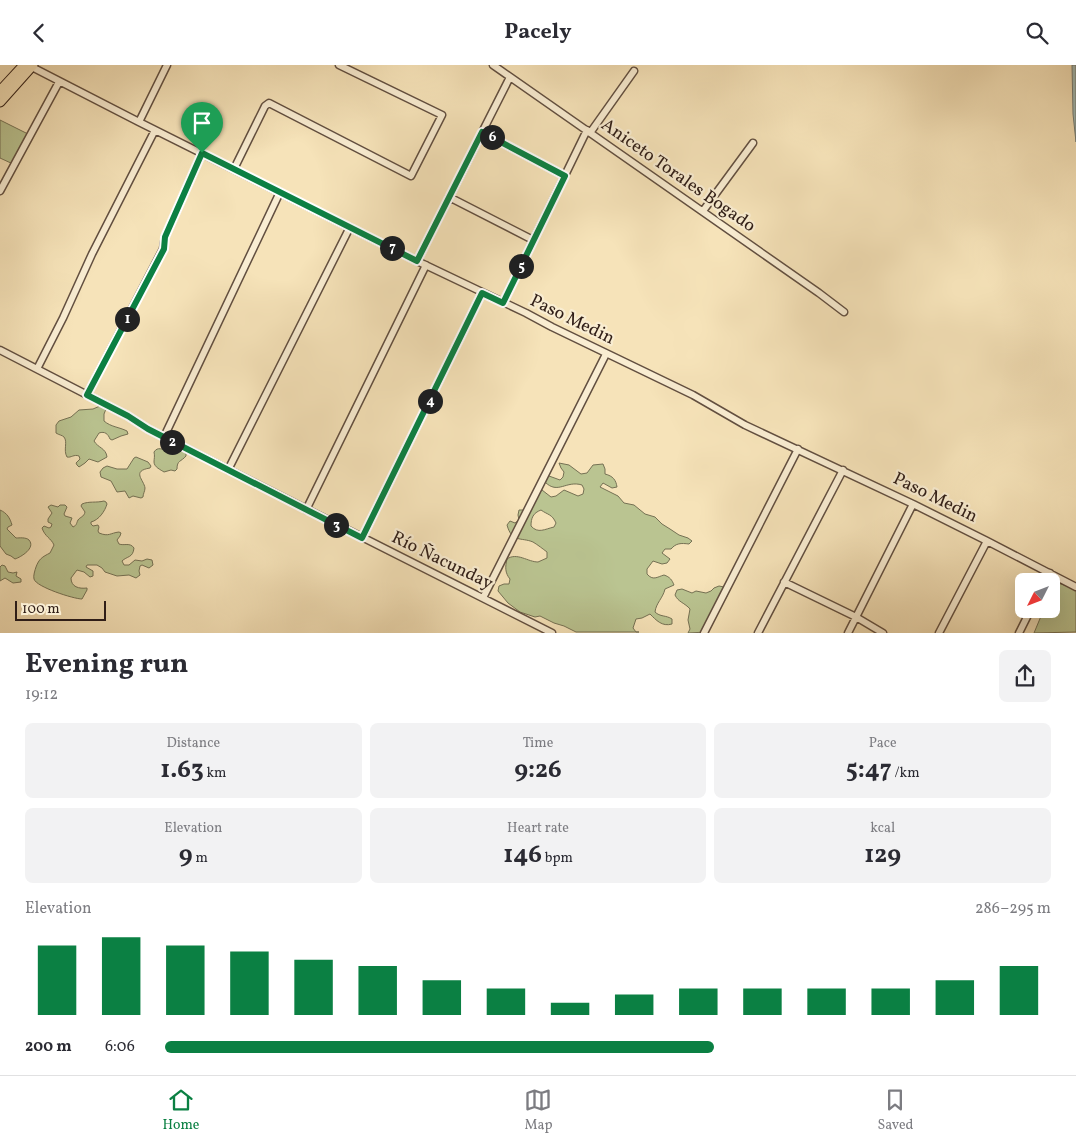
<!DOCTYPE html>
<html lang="en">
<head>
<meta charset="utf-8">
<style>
  :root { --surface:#fff; --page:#f2f2f3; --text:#2b2b33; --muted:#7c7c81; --line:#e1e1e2; --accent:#0b8043 }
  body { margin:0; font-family:Vollkorn,serif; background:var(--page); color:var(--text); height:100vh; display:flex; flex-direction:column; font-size:19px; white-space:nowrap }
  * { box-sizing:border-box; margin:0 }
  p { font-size:16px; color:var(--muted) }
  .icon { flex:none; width:28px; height:28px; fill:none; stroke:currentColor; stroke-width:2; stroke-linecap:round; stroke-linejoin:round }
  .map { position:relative; height:568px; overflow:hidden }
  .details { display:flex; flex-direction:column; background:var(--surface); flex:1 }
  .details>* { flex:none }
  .needle { width:32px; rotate:228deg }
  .fabs { position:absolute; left:1015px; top:508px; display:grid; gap:10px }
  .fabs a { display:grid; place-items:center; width:45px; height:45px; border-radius:8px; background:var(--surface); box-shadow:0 5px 20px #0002; font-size:25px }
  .scale { position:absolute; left:15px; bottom:12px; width:91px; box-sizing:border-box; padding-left:5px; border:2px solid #301e17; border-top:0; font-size:14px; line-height:18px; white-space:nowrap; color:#301e17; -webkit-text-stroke:4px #f9edd2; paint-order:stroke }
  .pin { position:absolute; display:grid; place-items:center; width:42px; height:42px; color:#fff; margin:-51px -21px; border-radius:50% 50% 50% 0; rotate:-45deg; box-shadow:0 0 5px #0007 }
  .pin .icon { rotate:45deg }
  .km { position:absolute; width:25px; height:25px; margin:-12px; border-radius:50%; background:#222; color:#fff; font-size:14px; line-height:25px; text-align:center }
  .round { display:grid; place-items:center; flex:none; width:52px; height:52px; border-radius:8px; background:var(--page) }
  .headline { display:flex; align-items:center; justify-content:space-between; height:85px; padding:0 25px }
  h1 { font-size:28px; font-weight:700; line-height:38px }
  .figures { display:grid; grid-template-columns:repeat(3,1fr); gap:8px; height:85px; padding:5px 25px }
  .figures div { display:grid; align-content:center; border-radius:8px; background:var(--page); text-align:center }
  .figures b { font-size:25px; font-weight:700 }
  .figures small { font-size:14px; font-weight:400 }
  .figures p { font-size:14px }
  .chart { height:140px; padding:10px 25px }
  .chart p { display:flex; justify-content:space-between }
  .chart svg { width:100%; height:90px; margin-top:5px; stroke:var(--accent); stroke-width:6 }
  ul { padding:0 25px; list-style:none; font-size:16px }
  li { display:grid; grid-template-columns:80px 60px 1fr; align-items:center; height:38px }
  li i { height:12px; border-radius:6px; background:var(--accent) }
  header { display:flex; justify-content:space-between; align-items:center; height:65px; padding:0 25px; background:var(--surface); font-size:22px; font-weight:700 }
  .tabs { display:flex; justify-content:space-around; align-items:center; height:70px; border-top:1px solid var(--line); background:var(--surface); font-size:14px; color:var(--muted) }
  .tabs a { display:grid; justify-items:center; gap:2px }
  .tabs .current { color:var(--accent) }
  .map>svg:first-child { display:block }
</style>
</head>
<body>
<header><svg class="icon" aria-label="back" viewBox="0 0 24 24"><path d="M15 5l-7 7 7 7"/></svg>Pacely<svg class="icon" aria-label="search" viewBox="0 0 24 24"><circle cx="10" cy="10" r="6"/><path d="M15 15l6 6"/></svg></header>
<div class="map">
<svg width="1076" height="568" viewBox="0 0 1076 568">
  <rect width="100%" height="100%" fill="#f6e3b9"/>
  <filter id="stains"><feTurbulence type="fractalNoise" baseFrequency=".004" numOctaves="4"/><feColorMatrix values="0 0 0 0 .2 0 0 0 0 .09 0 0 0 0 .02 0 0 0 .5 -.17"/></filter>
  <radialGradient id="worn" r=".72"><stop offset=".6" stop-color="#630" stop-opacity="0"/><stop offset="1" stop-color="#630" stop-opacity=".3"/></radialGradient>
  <path fill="#bac491" stroke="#757154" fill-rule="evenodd" d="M0,55l28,14 -15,30 -13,-6z
    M100,341l5,1 1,2 -2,5v7c7,6 15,6 23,10l1,3 -7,2 -9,4 -2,-1c-2,-5 -5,-8 -11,-6l-5,8c4,7 12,7 13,16l-9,5 -9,-3 -4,4 -6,4 -2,-2 -1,-2 4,-4 -1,-3c-5,-2 -8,2 -12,1 -4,-7 1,-15 -3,-20 -2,-2 -5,-2 -8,-4v-8l3,-4 12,-4 8,-7 14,-1z
    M172,377l14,9v5c-5,6 -9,4 -9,13l-2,2 -4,-1 -7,2c-3,-2 -10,-5 -10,-10 0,-3 1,-6 0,-10 4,-6 8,-2 14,-2l2,-1v-5z
    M136,392l12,5 3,4 -1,2c-19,3 -6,12 -5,20 0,3 -2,6 -2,9l-2,1 -8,-2 -4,2 -4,-7 -8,1 -6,-11 -10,-4 -1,-5 3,-4 4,-2 10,3h10l7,-11z
    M559,398l10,2 12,9 6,-1 6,-8 10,-1 2,5v5c8,2 11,6 12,13l-5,1 -9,-5 -3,4 18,9 6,7 10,2 11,9 10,3 7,7 8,5 9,6 9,3 4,3 -3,3c-8,-1 -13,-1 -18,5h-6l-3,4 8,6 -3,4 -5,1 -9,-3 -6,8v5c6,7 10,3 17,1 6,2 8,5 10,10l-9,4c-2,9 -9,14 -10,23 5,5 11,3 17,7v5c-10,3 -16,-4 -22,-10l-8,4 -6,1 -3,9 3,4h3h-63l-12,-6 -10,-3 -14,-7 -5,1 -15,-5 -12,-9 -10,-12 1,-5 5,-2h5l1,-5c-5,-6 -5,-12 -3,-20 10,-7 21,3 31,3l9,-4v-6c-4,-3 -9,-7 -14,-10 -12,-5 -21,1 -26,-17l3,-4 5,2 4,-3 -1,-5 1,-5h5l13,-20h5l9,7 5,-1 8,-6 14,6 5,-2 1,-5 -2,-4c-16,-5 -24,10 -37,-3l-1,-6h5l11,4 3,-3 1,-5 -3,-4zM541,445c7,5 11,4 15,13l-2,4c-9,2 -16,7 -23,-1 0,-8 2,-13 10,-16z
    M104,436l2,1 1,2c-2,7 -8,16 -16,18v2l2,2 5,-1 1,2 -1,4 1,2c10,4 11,0 20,-1l2,1 -1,3 -3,4 2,4c5,2 11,-2 15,4 -1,10 -7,8 -12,13l2,4h5l6,-5 7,1 5,-2 5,1 1,5 -4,3 -7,-3 -2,1 -1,5 1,4 -4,3 -7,-3 -12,1 -12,-4 -3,-4 -5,-3h-10l-1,2 7,4v5l-3,1 -6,-5 -7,-2 -6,8c0,9 8,11 16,10v2l-5,9c-8,0 -46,-12 -48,-20 -1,-3 1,-9 2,-12 3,-8 6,-10 14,-14l4,-8c-3,-7 -9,-8 -12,-17l2,-2 5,2 2,-1 1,-3 -4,-2v-3l4,-6 -4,-6 3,-2 7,2 2,-2h5l2,2 -3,7 1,2 7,2 -2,5 3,4c4,-2 3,-3 5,-7 2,-3 6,-3 7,-8l-4,-6 1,-2c7,-3 14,-1 22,-3z
    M0,445c7,3 10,8 12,15l-4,2 -1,2 9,9c3,0 10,-1 13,2 7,8 -8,17 -14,19l-4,-3 -5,-2 -6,-8z
    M2,500l3,1 3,6 5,1 4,-1 -1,4 5,3v3l-8,1 -8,-5 -5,3v-14z
    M1055,517l21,7v43l-42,1 10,-24h7v-17z
    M719,521l5,1 2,4 1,5 -20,36 -19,1 2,-4 -2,-9 2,-11c-5,-6 -12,-7 -15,-14l2,-5 5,-1 10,4 4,-2 10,2 5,-2 3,-3z"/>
  <path fill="#a0bcb8" stroke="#737d78" d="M1072,0h4v77l-3,-28z"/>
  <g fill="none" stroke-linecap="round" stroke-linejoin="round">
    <defs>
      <path id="minor" d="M493,0l326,228 25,19
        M30,1l109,56 278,139 109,52 26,14 141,68 52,30 168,79 74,37 89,46
        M139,57l28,-57
        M482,67l83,44
        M590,68l44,-62
        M234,104l31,-63 4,-3 142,73 31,-61 -103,-50
        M0,126l59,-109
        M449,132l84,43
        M703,146l50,-68
        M417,196l93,-184
        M503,238l84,-173
        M0,285l128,66 20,13 404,204
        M37,304l26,-51 29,-64 63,-124
        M87,330l76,-146 2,-12 37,-84
        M164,372l116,-245
        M228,405l122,-243
        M306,445l120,-245
        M362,473l120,-245
        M1046,516l4,-8
        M784,517l72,35 27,16
        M483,533l123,-244
        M704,568l94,-184
        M758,568l85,-163
        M848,568l65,-129
        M939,568l48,-92
        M1019,568l12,-24"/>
      <path id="major" d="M0,26l24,-26
        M0,37l33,-37"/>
    </defs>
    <use href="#minor" stroke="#624f40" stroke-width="9"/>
    <use href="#major" stroke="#301e17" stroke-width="11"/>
    <use href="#minor" stroke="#f9edd2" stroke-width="6"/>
    <use href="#major" stroke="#f6e3b9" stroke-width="9"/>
  </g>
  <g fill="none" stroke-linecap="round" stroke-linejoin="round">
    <defs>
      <path id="route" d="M482,67l83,44 -62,127 -21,-10 -120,245 -214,-109 -20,-13 -41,-21 77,-146 1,-12 37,-84 215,108z"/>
    </defs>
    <use href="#route" stroke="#fff" stroke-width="10"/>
    <use href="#route" stroke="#0b8043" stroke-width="6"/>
  </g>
  <g text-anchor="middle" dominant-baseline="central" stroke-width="4.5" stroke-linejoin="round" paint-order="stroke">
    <g font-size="18" fill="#301e17" stroke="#f9edd2">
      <text transform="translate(678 111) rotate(35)">Aniceto Torales Bogado</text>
      <text transform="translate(572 255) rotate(26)">Paso Medin</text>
      <text transform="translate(935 433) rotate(26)">Paso Medin</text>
      <text transform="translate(442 496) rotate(26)">Río Ñacunday</text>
    </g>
  </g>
  <rect width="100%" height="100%" filter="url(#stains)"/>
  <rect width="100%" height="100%" fill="url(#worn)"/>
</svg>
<div class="fabs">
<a><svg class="needle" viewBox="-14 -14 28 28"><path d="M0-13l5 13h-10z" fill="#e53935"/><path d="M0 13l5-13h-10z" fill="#7c7c81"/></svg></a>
</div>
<div class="scale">100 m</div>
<div class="pin" style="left:202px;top:88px;background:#1e9e55"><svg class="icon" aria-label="arrive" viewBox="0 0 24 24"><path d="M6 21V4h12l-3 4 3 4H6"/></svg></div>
<b class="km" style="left:127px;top:254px">1</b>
<b class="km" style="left:172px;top:377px">2</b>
<b class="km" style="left:336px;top:460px">3</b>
<b class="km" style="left:430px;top:336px">4</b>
<b class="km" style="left:521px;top:201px">5</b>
<b class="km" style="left:492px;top:72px">6</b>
<b class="km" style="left:392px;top:183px">7</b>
</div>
<section class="details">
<div class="headline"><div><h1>Evening run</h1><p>19:12</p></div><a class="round"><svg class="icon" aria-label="share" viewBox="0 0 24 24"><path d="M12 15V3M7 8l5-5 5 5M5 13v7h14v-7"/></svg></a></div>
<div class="figures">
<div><p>Distance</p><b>1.63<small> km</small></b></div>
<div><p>Time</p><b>9:26</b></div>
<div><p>Pace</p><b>5:47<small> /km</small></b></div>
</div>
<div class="figures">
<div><p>Elevation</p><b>9<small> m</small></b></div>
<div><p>Heart rate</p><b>146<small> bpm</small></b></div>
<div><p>kcal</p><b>129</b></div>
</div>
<div class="chart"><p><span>Elevation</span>286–295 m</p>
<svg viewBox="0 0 160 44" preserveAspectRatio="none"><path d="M5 44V10M15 44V6M25 44V10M35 44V13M45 44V17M55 44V20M65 44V27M75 44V31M85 44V38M95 44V34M105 44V31M115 44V31M125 44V31M135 44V31M145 44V27M155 44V20"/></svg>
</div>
<ul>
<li><b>200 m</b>6:06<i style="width:62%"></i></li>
</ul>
</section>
<nav class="tabs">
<a class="current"><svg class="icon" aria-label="home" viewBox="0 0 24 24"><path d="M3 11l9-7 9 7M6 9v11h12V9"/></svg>Home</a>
<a><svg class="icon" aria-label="map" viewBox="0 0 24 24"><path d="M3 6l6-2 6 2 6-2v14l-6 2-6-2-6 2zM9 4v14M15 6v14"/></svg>Map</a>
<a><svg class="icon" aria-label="saved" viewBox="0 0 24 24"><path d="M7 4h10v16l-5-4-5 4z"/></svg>Saved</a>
</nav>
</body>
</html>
